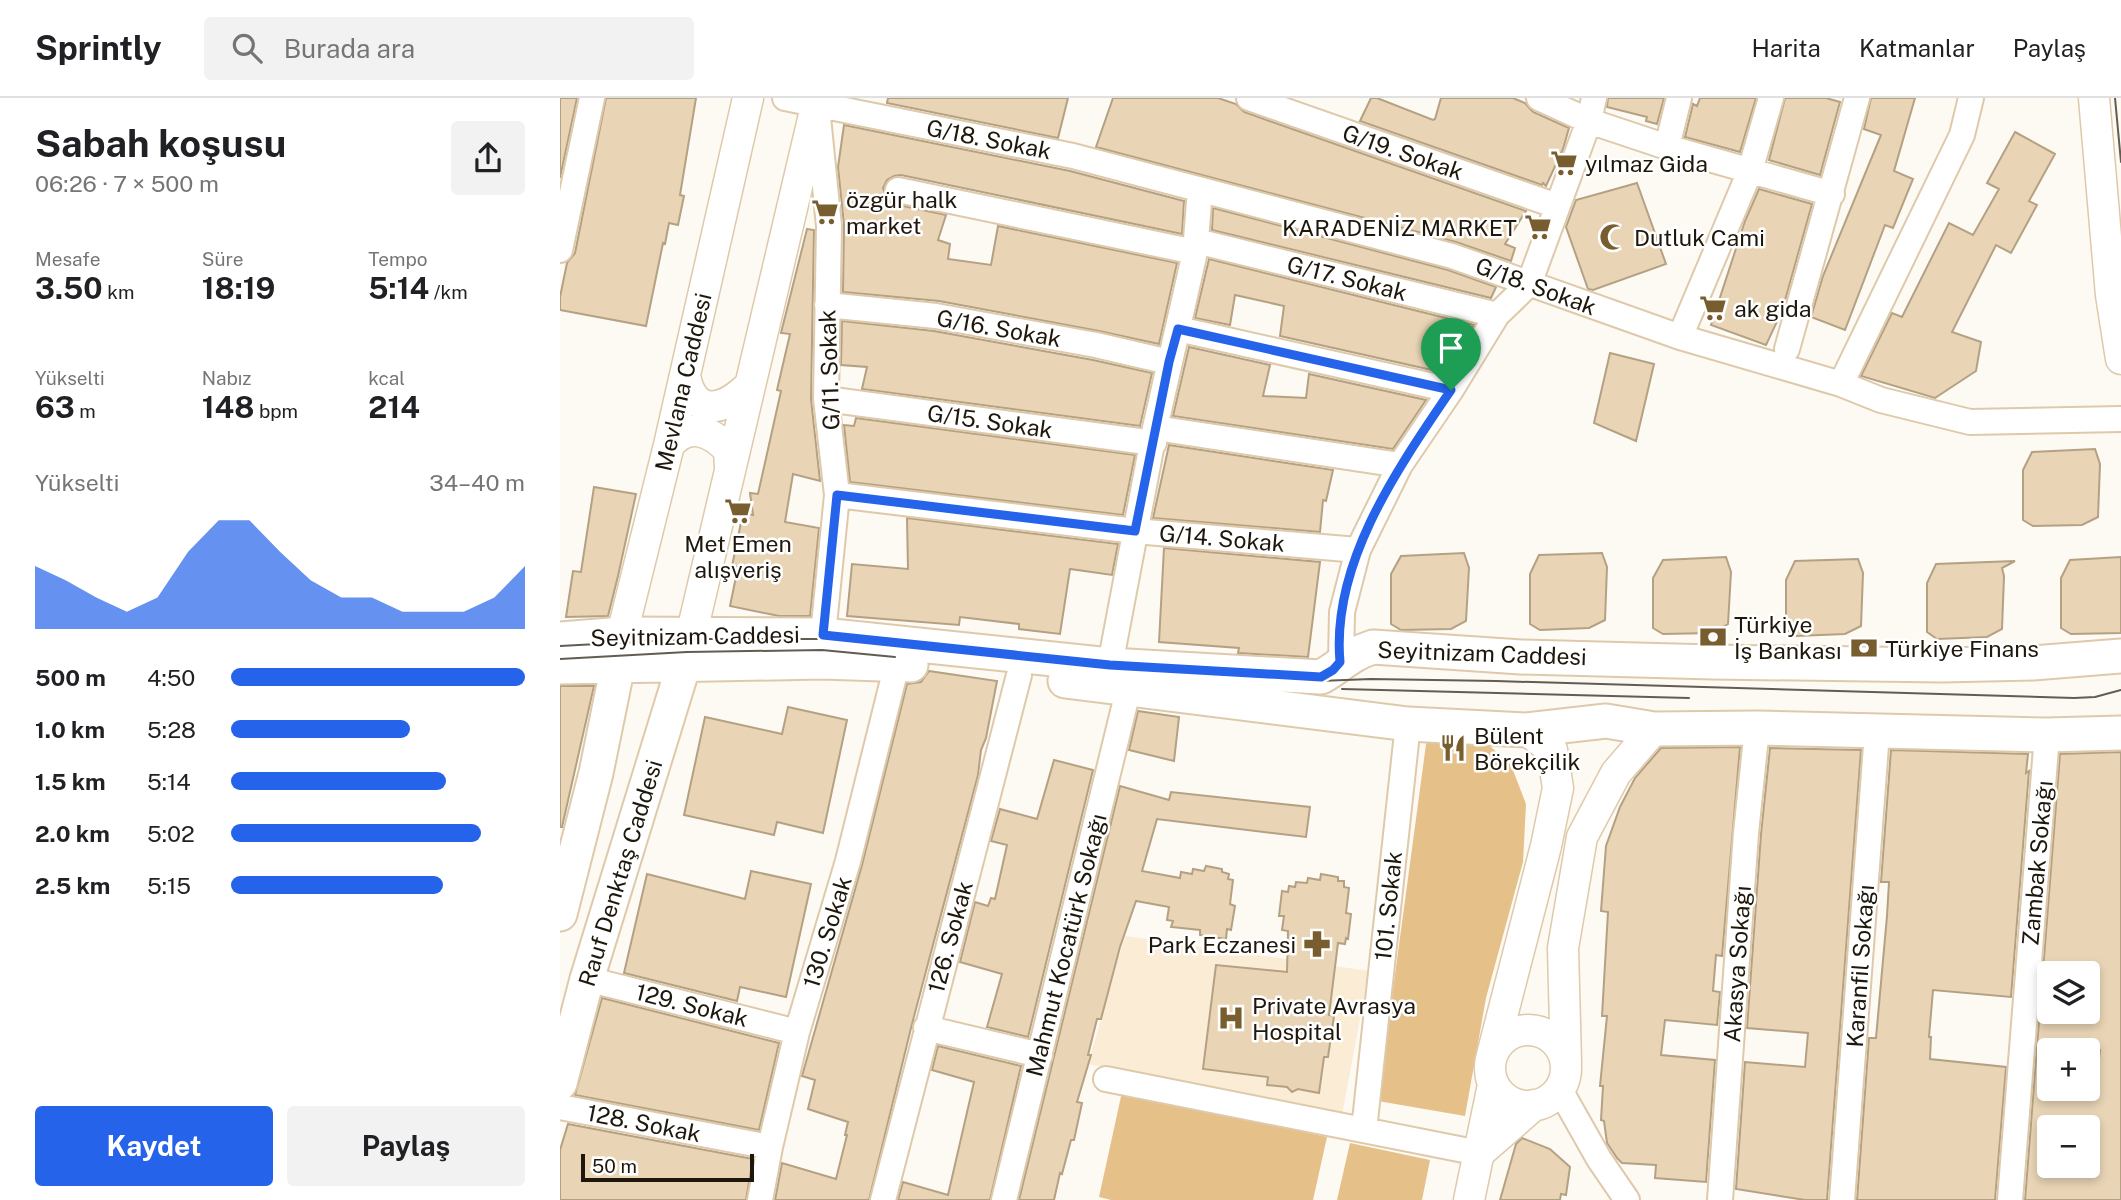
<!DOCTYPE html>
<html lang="tr">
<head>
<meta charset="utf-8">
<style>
  :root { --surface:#fff; --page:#f2f2f2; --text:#202124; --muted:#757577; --line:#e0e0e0; --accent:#2563eb }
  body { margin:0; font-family:"Public Sans",sans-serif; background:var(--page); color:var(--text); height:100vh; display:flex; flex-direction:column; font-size:26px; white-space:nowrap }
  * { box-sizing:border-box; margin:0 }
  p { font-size:23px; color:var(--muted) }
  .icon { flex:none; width:38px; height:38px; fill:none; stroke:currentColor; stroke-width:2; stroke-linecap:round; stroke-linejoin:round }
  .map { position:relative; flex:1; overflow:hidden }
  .details { display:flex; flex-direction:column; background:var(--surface); width:560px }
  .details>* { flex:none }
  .controls { position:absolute; left:1477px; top:863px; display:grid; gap:14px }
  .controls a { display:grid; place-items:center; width:63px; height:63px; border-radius:7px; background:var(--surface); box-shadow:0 4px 10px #0003; font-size:35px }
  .scale { position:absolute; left:21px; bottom:18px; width:173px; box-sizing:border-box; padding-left:7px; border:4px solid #1e170b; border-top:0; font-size:19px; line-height:24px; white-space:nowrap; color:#1e170b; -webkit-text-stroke:5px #fff; paint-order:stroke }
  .pin { position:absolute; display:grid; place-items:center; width:60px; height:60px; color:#fff; margin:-72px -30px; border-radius:50% 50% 50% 0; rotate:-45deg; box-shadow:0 0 7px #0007 }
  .pin .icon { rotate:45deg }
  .round { display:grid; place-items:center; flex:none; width:74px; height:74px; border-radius:7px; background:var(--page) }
  .overview { display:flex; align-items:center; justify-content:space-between; height:119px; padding:0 35px }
  h1 { font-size:38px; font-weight:700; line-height:52px }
  .metrics { display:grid; grid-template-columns:repeat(3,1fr); gap:10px; height:119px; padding:7px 35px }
  .metrics div { display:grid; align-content:center }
  .metrics b { font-size:30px; font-weight:700 }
  .metrics small { font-size:19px; font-weight:400 }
  .metrics p { font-size:19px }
  .chart { height:196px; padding:14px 35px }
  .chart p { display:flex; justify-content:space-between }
  .chart svg { width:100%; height:126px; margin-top:7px; fill:var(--accent); opacity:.7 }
  .action { display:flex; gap:14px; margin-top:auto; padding:14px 35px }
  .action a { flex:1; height:80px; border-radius:7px; background:var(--accent); color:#fff; font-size:28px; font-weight:700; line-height:80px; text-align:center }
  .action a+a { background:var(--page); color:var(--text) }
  ul { padding:0 35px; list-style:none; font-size:23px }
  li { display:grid; grid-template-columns:112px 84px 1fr; align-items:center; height:52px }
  li i { height:18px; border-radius:9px; background:var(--accent) }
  header { display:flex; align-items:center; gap:42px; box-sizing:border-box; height:98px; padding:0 35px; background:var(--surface); border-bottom:2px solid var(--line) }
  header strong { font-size:33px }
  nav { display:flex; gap:38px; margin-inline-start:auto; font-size:24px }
  .search { width:490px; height:63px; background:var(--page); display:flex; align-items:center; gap:18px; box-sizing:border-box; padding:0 24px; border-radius:7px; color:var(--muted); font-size:26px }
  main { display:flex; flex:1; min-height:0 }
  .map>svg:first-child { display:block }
</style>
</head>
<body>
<header>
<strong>Sprintly</strong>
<div class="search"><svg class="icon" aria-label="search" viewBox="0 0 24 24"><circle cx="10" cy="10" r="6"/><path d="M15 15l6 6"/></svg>Burada ara</div>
<nav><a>Harita</a><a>Katmanlar</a><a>Paylaş</a></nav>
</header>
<main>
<section class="details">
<div class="overview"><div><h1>Sabah koşusu</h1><p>06:26 · 7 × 500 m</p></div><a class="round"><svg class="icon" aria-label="share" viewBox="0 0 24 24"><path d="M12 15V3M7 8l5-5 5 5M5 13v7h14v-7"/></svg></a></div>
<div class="metrics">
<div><p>Mesafe</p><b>3.50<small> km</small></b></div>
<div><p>Süre</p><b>18:19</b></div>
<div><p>Tempo</p><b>5:14<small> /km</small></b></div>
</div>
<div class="metrics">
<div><p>Yükselti</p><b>63<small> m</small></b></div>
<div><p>Nabız</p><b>148<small> bpm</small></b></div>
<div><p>kcal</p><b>214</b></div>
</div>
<div class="chart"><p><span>Yükselti</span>34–40 m</p>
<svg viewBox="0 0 160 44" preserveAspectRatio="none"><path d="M0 44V22L10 27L20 33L30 38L40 33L50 17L60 6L70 6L80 17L90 27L100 33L110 33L120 38L130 38L140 38L150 33L160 22V44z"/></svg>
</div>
<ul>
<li><b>500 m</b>4:50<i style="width:100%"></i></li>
<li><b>1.0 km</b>5:28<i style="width:61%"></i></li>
<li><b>1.5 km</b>5:14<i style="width:73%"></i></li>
<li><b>2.0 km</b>5:02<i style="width:85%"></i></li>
<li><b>2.5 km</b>5:15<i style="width:72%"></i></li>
</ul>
<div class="action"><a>Kaydet</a><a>Paylaş</a></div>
</section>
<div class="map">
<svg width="1561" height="1102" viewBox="0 0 1561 1102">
  <rect width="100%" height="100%" fill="#fdf9f3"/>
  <path fill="#fbecd5" d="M565,838l244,35 -27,144 -254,-51z"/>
  <path fill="#e5c189" d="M867,639l55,2 29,26 15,39 -3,58 -37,136 -21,118 -87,-15z
    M562,994l205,45 -14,63h-202l-12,-3z
    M790,1045l80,17 -8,40h-85z"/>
  <path fill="#e9d5b6" stroke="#b4a183" stroke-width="2" fill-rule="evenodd" d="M0,0h17l-17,80z
    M46,0h90l-16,97 4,1 -6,29 -9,-2 -4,21 -2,-1 -17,83 -86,-16v-13l7,-34 8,-10z
    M328,0h180l-10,40 -171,-35z
    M553,0h105l18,6 8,8 282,99 -21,33 10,4 -4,13 -55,-19 -360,-95z
    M811,0h6l56,22 2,-1 6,-21h72l12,5 8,9 36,16 -6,21 -17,37 -3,-3 -1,2 -182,-64z
    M1048,0h56l-7,26 -11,-3 1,-4 -40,-10z
    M1140,0h56l-16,54 -55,-15 8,-33 4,2z
    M1225,0h41l14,4 -20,73 -51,-15z
    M1311,0h44l-21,73 19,8 -20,49 -8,-3 -40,105 -34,-13 12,-41 58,-141 -17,-6z
    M284,27l226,46 114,30 -2,33 -281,-59 -7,1 -7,4 -4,8 5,13 6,3 52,11 -8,25 12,4 -2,15 43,6 7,-39 179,37 -18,81 -60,-13 -160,-30 -96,-9 1,-67 -6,-58z
    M1455,34l40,22 -26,47 8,4 -26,48 -15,-8 -44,87 29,10 -5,29 -41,27 -74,-22 31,-63 10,4 47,-94 24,12 26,-46 -12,-6z
    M1077,85l29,81 -73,26 -5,-1 -22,-62 10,-27z
    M1199,91l53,15 -30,107 -16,34 -55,-20 34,-104z
    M653,110l235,62 48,17 -5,11 -279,-68z
    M247,131l7,1 -3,169 9,82 -27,-7 -8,48 34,6 -9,88h-31l-49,-10 8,-39 -6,-1 11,-53 10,2 -3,-22 8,1 23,-103 -4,-1 13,-56 -9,-1z
    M649,161l265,66 -12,19 -6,-2 -1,7h-16l-7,21 -152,-34 4,-30 -49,-11 -5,30 -35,-7z
    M282,223l92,10 159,29 59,13 -12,53 -278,-37 5,-22 -26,-2z
    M629,249l81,18 -7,31 43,2 3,-24 117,26 -33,49 -220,-33z
    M1050,255l44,11 -18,77 -42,-18z
    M296,320l279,37 -12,60 -273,-33 -6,-57 10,1z
    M609,347l164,25 -7,31 -3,-1 -3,32 -167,-14z
    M1535,351l5,15 -2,53 -16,8 -49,1 -10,-6v-50l9,-18z
    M34,389l42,7 -18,82 -10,40 -42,1 7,-46 8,1z
    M347,420l211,26 -6,31 -42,-6 -10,65 -41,-5v-5l-59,-7 -1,8 -112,-9 5,-52 56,5z
    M604,450l156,14 -12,95 -70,-4 1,-5 -80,-6z
    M904,455l5,15 -3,53 -15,8 -50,1 -10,-6v-50l10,-18z
    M1042,455l5,14 -2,53 -16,8 -49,2 -10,-6v-50l9,-19z
    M1166,459l5,15 -3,52 -15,9 -50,1 -10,-6v-50l10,-18z
    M1561,459v76l-50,1 -10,-6v-50l9,-18z
    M1298,461l5,14 -2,53 -16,8 -49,2 -10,-7v-49l9,-19z
    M1455,463l-13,7 2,8 -2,53 -15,8 -50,2 -10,-7v-49l9,-19z
    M369,573l68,10 -11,57 -5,12 -3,25 -66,249 -43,176h-94l7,-37 54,16 11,-44h-2l3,-13 -40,-13 7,-29 -13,-4 60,-211 45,-181 14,-2z
    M0,588h34l-32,141h-2z
    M228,609l59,13 -24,113 -46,-11 -3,13 -90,-20 21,-98 77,17z
    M578,613l41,6 -5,44 -45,-11z
    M1180,649l-18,209 -6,-1 -3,36 7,1 -3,33 -52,-5 -4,35 54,5 -9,122 -51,-4 1,-13 -34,-2 -5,-5 -10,-15 -3,-22 -3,-1 2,-34h-3l7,-70h-5l6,-104 -7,-1 5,-65 14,-39 15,-29 26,-30z
    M1210,650l91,2 -34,450h-22l-69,-11 9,-127 60,5 3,-34 -61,-5 14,-194z
    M1331,652l137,4 -2,19 3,-2 -18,226 -78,-7 -4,47h2l-1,22 76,8 -11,133h-138l12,-162h7l11,-122 2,-34h-8z
    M1561,654v448h-96l35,-446zM1489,875h39v39h-39zM1489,952h51l-4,38h-47zM1489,1029h44l-3,39h-41z
    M494,662l39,10 -65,267 -41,-10 15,-53 -42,-12 15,-60 13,4 3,-8 4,1 12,-54 -16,-4 9,-32 37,10z
    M560,688l49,14 2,-8 139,15 -4,30 -149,-18 -15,52 38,7 1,-6 11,2 1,-5 11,2 2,-5 16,3v3l7,2 -1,5 5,1 -3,24 5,2 -4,24 -4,-1 -1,10 -26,-4v-5l-29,-3 2,-6 -6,-1 2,-13 -33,-6 -16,46 -19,72h-4l-9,36h3l-14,47 5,1 -8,37h-3l-9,34 -2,-1 -6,27h-35z
    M191,773l60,13 -25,113 -46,-10 -3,14 -113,-28 23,-99 98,25z
    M761,776l17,3v4h6v6l5,1 -3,25 5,1 -3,25 -2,-1 -1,6 -7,-1 -9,72 5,1 -6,41h-4l-5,36 -21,-4 -6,3 -5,-5 -20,-2 1,-8 -65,-8 13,-104 71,7 1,-41 -6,-1 2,-14h-5l3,-25 6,1 1,-6 6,1 1,-5 11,1 1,-5 12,2z
    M42,900l177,45 -20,87 -184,-35z
    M378,948l83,20 -31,134h-92l5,-18 45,13 26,-113 -42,-12z
    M8,1026l185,35 -7,41h-186v-50z
    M962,1040l28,11 20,18 -4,28 -5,-1 -1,6h-60l16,-56z"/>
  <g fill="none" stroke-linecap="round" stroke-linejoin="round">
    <defs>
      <path id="minor" d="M225,0l288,58 379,100 228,81 161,47 40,16 89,22 151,-3
        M689,0l308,108
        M979,0l50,23 78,26 165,47
        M258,19l11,109 -3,173 11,96 -14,140
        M1107,49l12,-49
        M338,92l297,62
        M636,143l301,74
        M0,152l32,-152
        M267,207l109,11 160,29 73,17
        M618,231l273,61
        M1120,239l70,-166 21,-73
        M1227,251l70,-251
        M1281,286l121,-249 9,-37
        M266,301l328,44
        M595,330l245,37
        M277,397l298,36 223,19
        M781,564l1,-50 16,-62 42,-85 51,-75 46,-75 32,-31 60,-163 5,-23
        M550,567l45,-237 40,-176 5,-62
        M27,881l210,53
        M366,930l114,27
        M546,981l373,74
        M1000,992l39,69 28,41
        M0,1009l210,40
        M804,1032l44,-406
        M200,1102l10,-53 27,-115 51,-171 49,-197
        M323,1102l136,-525
        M444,1102l124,-509
        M1160,1102l26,-367 11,-105
        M1282,1102l35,-468
        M1450,1102l37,-465"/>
      <path id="tertiary" d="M1534,0l17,197 10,64
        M125,278c9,43 39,35 64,10
        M109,347c19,-24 42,-14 60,5l1,17
        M60,559l2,-23 47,-189 79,-347
        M126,559l132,-559
        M930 970a38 38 0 1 1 76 0a38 38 0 1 1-76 0Z
        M932,957l54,-209 12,-58 -6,-38 -25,-20
        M1006,965l-3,-115 19,-111 34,-64 38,-44
        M919,1055l55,-48
        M909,1102l24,-115"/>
      <path id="secondary" d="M0,541l62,-5 201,1 287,30 211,12c20,-11 27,-22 52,-30l148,10 192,5 229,3 91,-2 88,-7
        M0,569l262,-5 89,3
        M505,583l343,43 119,6 79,-9 48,8 103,-1 290,7 74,-2
        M0,816l36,-141 22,-108
        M0,985l27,-104 97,-315"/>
    </defs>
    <use href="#minor" stroke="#decaab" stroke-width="28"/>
    <use href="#tertiary" stroke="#decaab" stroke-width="33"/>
    <use href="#secondary" stroke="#decaab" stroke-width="37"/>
    <use href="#minor" stroke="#fff" stroke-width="24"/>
    <use href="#tertiary" stroke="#fff" stroke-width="30"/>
    <use href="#secondary" stroke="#fff" stroke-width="33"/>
    <path stroke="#625c52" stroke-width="2" d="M1555,0l6,64
      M0,548l131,-7h132l287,30 209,12 52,-2 125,2 578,17 21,-1 26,-7
      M0,561l127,-7 135,-2 73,7
      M782,591l347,9"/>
  </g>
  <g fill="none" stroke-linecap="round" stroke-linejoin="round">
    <defs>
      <path id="route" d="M618,231l273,61c-53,78 -120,173 -111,272l-7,8 -12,7 -211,-12 -287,-30 14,-140 298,36 34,-169z"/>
    </defs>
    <use href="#route" stroke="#fff" stroke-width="14"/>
    <use href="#route" stroke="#2563eb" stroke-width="9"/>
  </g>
  <defs>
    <symbol id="supermarket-bare" viewBox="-9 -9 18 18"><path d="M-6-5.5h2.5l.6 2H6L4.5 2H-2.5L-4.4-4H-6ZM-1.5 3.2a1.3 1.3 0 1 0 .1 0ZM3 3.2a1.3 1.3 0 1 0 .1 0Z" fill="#785d2f" stroke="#fff" stroke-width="2.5" paint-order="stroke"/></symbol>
    <symbol id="mosque-bare" viewBox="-9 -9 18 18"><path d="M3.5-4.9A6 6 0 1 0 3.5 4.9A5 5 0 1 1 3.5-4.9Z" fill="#785d2f" stroke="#fff" stroke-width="2.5" paint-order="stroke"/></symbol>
    <symbol id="bank-bare" viewBox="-9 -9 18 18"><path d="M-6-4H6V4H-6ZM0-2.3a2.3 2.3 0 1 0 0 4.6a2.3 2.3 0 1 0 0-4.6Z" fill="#785d2f" stroke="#fff" stroke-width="2.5" paint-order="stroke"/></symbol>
    <symbol id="restaurant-bare" viewBox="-9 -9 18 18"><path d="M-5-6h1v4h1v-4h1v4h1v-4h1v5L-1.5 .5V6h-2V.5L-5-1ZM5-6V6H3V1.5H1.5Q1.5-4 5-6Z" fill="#785d2f" stroke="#fff" stroke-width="2.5" paint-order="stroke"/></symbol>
    <symbol id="pharmacy-bare" viewBox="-9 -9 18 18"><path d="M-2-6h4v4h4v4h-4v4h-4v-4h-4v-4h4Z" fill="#785d2f" stroke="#fff" stroke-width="2.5" paint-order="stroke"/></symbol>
    <symbol id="hospital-bare" viewBox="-9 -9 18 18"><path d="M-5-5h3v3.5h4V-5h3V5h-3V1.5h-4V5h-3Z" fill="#785d2f" stroke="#fff" stroke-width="2.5" paint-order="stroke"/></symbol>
  </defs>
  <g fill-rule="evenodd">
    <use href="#supermarket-bare" x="985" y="46" width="38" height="38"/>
    <use href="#supermarket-bare" x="246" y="95" width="38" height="38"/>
    <use href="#supermarket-bare" x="959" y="110" width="38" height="38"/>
    <use href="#mosque-bare" x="1034" y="120" width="38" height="38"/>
    <use href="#supermarket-bare" x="1134" y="191" width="38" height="38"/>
    <use href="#supermarket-bare" x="159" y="394" width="38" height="38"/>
    <use href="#bank-bare" x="1134" y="520" width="38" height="38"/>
    <use href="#bank-bare" x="1285" y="531" width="38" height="38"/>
    <use href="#restaurant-bare" x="874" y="631" width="38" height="38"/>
    <use href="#pharmacy-bare" x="738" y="827" width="38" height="38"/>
    <use href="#hospital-bare" x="652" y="901" width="38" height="38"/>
  </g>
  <g text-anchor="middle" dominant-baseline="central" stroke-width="5" stroke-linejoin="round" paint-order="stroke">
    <g font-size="23" fill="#1e170b" stroke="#fff">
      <text transform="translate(429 41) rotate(11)">G/18. Sokak</text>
      <text transform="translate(843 54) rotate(19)">G/19. Sokak</text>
      <text transform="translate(787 180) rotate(14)">G/17. Sokak</text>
      <text transform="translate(976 188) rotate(20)">G/18. Sokak</text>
      <text transform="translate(439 230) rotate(10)">G/16. Sokak</text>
      <text transform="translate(269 272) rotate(-92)">G/11. Sokak</text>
      <text transform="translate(123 284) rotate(-77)">Mevlana Caddesi</text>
      <text transform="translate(430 323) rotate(8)">G/15. Sokak</text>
      <text transform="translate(662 440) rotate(5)">G/14. Sokak</text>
      <text transform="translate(135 538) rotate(-1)">Seyitnizam Caddesi</text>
      <text transform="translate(922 555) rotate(2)">Seyitnizam Caddesi</text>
      <text transform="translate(1477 765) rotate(-85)">Zambak Sokağı</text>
      <text transform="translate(60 775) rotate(-73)">Rauf Denktaş Caddesi</text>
      <text transform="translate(828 808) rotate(-84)">101. Sokak</text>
      <text transform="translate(267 834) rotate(-73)">130. Sokak</text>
      <text transform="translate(390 839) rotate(-75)">126. Sokak</text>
      <text transform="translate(506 847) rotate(-76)">Mahmut Kocatürk Sokağı</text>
      <text transform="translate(1177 866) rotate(-86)">Akasya Sokağı</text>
      <text transform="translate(1300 868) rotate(-86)">Karanfil Sokağı</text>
      <text transform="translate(132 907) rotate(14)">129. Sokak</text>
      <text transform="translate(84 1025) rotate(11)">128. Sokak</text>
    </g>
    <g font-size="23" fill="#1e170b" stroke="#fff" text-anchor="start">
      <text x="1025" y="65">yılmaz Gida</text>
      <text x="286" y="101">özgür halk<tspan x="286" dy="26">market</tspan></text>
      <text x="957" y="129" text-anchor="end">KARADENİZ MARKET</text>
      <text x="1074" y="139">Dutluk Cami</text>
      <text x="1174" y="210">ak gida</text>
      <text x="178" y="445" text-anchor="middle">Met Emen<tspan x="178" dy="26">alışveriş</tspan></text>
      <text x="1174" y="526">Türkiye<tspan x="1174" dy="26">İş Bankası</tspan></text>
      <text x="1325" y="550">Türkiye Finans</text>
      <text x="914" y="637">Bülent<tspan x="914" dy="26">Börekçilik</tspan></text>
      <text x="736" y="846" text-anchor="end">Park Eczanesi</text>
      <text x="692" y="907">Private Avrasya<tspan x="692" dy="26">Hospital</tspan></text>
    </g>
  </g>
</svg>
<div class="controls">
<a><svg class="icon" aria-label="layers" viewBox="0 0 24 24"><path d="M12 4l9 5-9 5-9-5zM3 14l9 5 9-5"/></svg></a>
<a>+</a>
<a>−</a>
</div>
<div class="scale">50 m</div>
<div class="pin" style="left:891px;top:292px;background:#1e9e55"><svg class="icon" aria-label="arrive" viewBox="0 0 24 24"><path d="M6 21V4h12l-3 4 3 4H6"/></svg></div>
</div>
</main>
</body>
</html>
